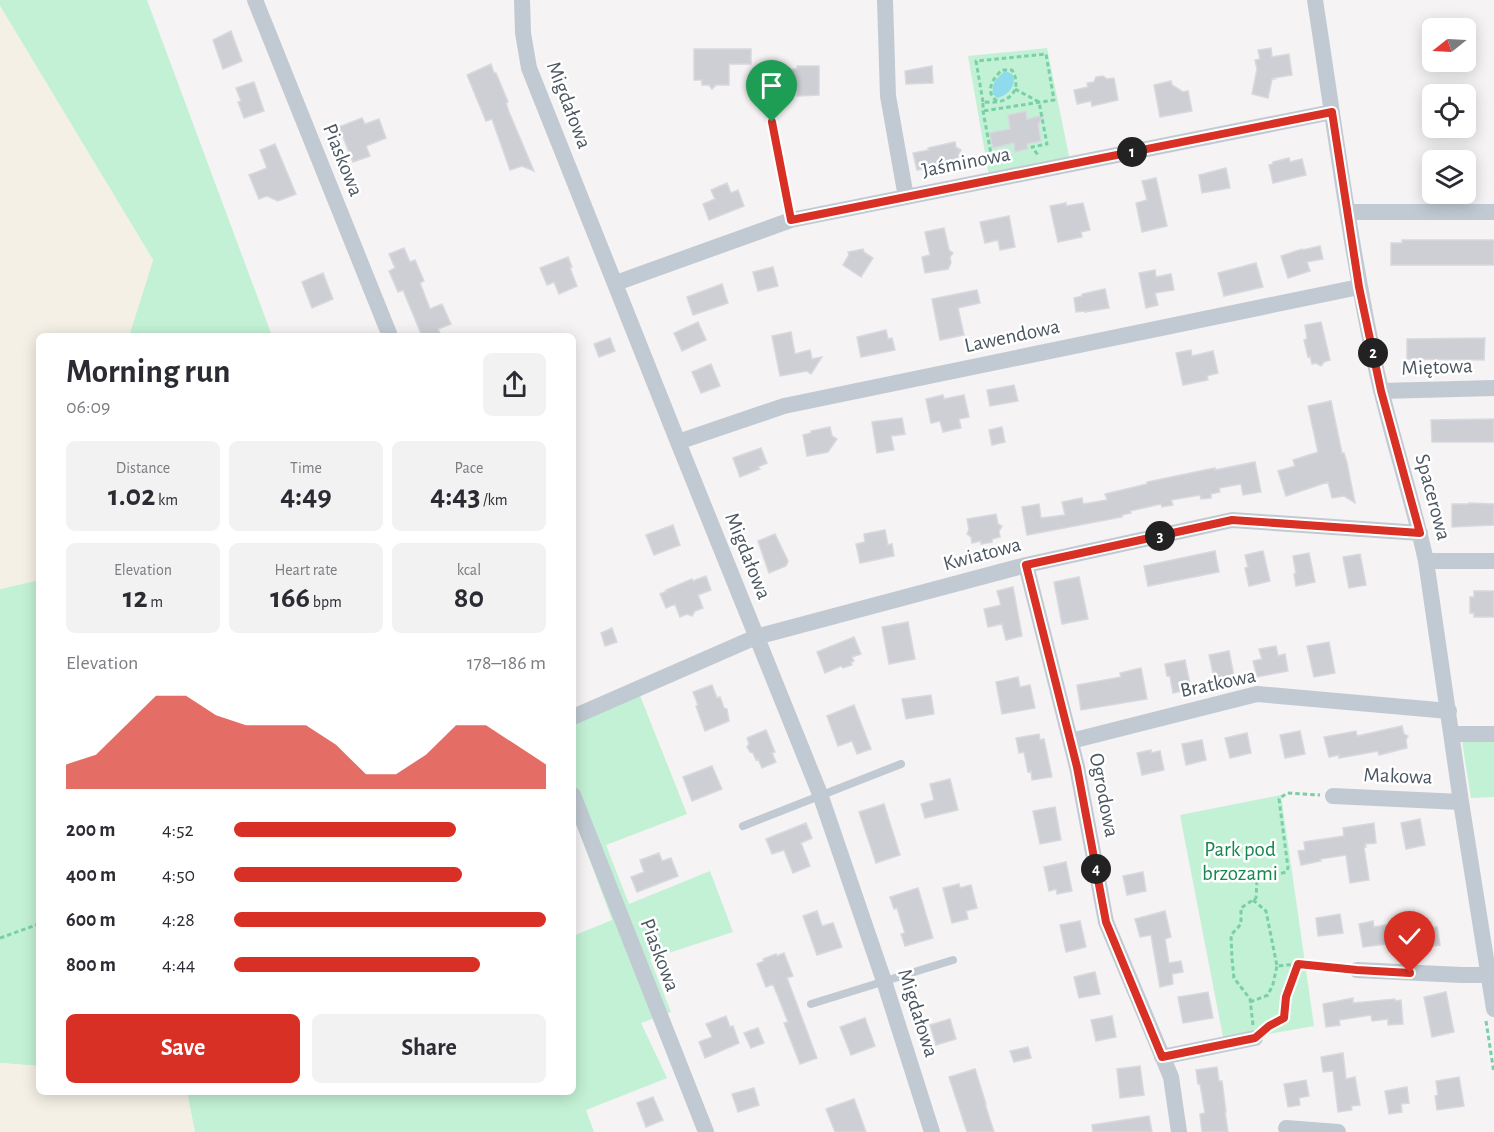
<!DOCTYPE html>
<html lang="en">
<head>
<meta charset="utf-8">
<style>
  :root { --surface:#fff; --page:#f2f2f3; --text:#2b2b33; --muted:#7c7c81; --accent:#d93025 }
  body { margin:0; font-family:"Alegreya Sans",sans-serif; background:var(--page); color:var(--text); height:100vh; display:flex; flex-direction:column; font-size:22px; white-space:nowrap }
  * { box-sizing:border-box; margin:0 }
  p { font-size:20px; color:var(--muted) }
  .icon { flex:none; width:33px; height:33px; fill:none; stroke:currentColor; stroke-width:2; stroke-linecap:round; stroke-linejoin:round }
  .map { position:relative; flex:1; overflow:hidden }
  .drawer { position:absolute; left:36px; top:333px; width:540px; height:762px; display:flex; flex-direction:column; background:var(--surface); border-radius:9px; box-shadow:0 3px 15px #0003 }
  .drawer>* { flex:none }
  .needle { width:39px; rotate:252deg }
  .fabs { position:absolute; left:1422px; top:18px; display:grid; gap:12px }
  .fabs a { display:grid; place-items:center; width:54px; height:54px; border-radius:9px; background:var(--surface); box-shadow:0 3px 15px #0003; font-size:30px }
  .pin { position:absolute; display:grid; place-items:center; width:51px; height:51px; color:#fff; margin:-62px -26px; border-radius:50% 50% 50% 0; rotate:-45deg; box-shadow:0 0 6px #0007 }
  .pin .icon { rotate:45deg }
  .km { position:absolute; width:30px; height:30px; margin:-15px; border-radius:50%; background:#222; color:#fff; font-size:16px; line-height:30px; text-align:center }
  .round { display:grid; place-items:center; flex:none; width:63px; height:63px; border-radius:9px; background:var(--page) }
  .summary { display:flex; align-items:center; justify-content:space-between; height:102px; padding:0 30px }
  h1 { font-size:33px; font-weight:700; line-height:45px }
  .stats { display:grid; grid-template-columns:repeat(3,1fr); gap:9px; height:102px; padding:6px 30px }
  .stats div { display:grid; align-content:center; border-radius:9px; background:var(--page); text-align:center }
  .stats b { font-size:30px; font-weight:700 }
  .stats small { font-size:16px; font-weight:400 }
  .stats p { font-size:16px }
  .chart { height:168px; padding:12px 30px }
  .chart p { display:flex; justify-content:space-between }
  .chart svg { width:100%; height:108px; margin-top:6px; fill:var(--accent); opacity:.7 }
  .primary-button { display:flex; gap:12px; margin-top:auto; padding:12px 30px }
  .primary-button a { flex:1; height:69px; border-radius:9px; background:var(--accent); color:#fff; font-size:24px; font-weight:700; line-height:69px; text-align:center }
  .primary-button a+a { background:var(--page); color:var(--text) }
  ul { padding:0 30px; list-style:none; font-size:20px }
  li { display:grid; grid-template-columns:96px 72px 1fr; align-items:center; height:45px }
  li i { height:15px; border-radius:8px; background:var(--accent) }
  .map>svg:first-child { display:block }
</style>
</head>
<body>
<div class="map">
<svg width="1494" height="1132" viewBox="0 0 1494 1132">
  <rect width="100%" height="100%" fill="#f5f3f3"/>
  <path fill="#c3f1d5" d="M0,0h147l125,336h-143l24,-76 -153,-254z
    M1047,48l23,113 -81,15 -21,-120z
    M39,580v486l-39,-3v-474z
    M635,683l52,131 -81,31 23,59 81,-33 23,61 -83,27 21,53 -30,11 26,55 -81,32 8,22h-399l-8,-40h386v-156l39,-16 -39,-105v-106z
    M1494,734v63l-23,1 -10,-63z
    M1281,795l33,231 -90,16 -44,-227z"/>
  <path fill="#f5f0e5" d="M0,6l153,254 -24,76h-90v244l-39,9z
    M0,1063l39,3v26h147l9,40h-195z"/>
  <path fill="#90daee" d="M1005,71l7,3c6,10 -4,22 -15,24l-4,-4c-2,-11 4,-16 12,-23z"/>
  <path fill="#cdcfd5" stroke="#d7d9de" stroke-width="1.5" d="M231,31l11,30 -19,8 -10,-29z
    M1271,48l1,9 17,-3 3,21 -18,3 1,1h-3l-4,19 -16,-4 5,-25 -2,-9 5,-1 -2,-9z
    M694,49h57v15h-22v21h-13l-4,4 -3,-4h-7v-5h-8z
    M491,64l3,9h2l12,29 -2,1 3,9 25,59 -12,-5 -12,4 -18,-51 -6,2 -19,-46z
    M797,66h22v29l-22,1v-9h-18l-1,-18h19z
    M932,66l1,17 -27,1 -1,-13z
    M1103,76l4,3 7,-1 4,22 -26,6 -1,-5 -14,3 -3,-14 14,-3 -1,-4 7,-1 2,-5z
    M1171,81l1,4 11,7 5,-1 4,20 -32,6 -6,-32z
    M254,82l10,29 -20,7 -6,-16 3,-1 -5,-13z
    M1026,111l1,8 17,-4 -6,10 3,16 -14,3 1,5 -13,3 -1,-9 -21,5 -4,-15 21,-4 -2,-14z
    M362,118l3,6 14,-5 7,19 -20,8 4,10 -17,6 -14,-35z
    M955,142l1,5 5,3 -3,5 2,8 -27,6 -1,-2 -15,3 -4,-17 16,-3 -1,-2z
    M275,144l21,50 -18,7 -11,-5 -8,3 -10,-24 18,-7 -7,-18z
    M1289,158l1,4 12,-3 4,16 -33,8 -4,-18 4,-1v-2z
    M1226,168l4,20 -28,5 -3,-18z
    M1156,178l11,48 -25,6 -6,-29 11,-3 -5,-19z
    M727,183l4,10 7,-3 6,16 -35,14 -6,-16 12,-5 -4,-9z
    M1066,203v3l17,-3 7,27 -9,2 1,5 -24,5 -8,-36z
    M1009,216l6,31 -15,3 -2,-10 -13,3 -5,-21z
    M944,228l5,22 4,3 -3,4 1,6 -3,6 -23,4 -3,-16 8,-2 -5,-23z
    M1402,240h92v25h-103v-22h11z
    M1320,246l3,13 -16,3 3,9 -22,7 -7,-22 21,-7 1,1z
    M404,248l6,14 5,-2 9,21 -4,2 10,26 12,-5 9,20 -13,5 3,7h-19l-19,-46 -5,2 -9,-21 6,-3 -6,-14z
    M863,249l1,3 9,6 -12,19 -18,-12 6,-10 -1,-3z
    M568,257l4,10 -2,1 7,18 -18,8 -5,-12 -7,3 -7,-17z
    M1256,263l7,24 -39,9 -6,-23z
    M773,267l5,19 -20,5 -5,-19z
    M1155,270l1,7 15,-3 3,16 -19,3 3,12 -12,3 -7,-35z
    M323,273l10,26 -21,9 -10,-26z
    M722,284l6,19 -35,12 -6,-18z
    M1105,289l4,19 -24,4v-1l-9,1 -2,-14 8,-2v-2z
    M977,290l3,13 -22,5 6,27 -24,5 -8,-41z
    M698,322l8,18 -24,11 -8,-18z
    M1321,322l9,38 -6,2 -3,4 -5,-3 -4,1 -2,-8 -2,1 -4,-17 3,-1 -2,-14z
    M886,330l2,9 4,-1 3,12 -34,7 -4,-20z
    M791,332l4,22 15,-4 2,9 10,-2 -11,17 -4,-3 -27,5 -8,-40z
    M610,338l5,13 -16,6 -5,-13z
    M1485,338l-1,22 -77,-1v-20z
    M1191,350l1,6 21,-5 5,22 -11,3 1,4 -25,5 -7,-32z
    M711,364l9,22 -19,7 -9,-21z
    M1014,385l4,16 -28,5 -3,-16z
    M943,395l1,4 20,-4 5,22 -10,2 2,9 -18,4 -3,-11 -9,2 -5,-24z
    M1331,401l11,52h2l3,10 8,40 -11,-7 -12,2 -4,-16 -42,14 -8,-25 17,-5 -2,-6 25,-8 -10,-46z
    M902,418l3,16 -14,2 3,14 -17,3 -5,-31z
    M1494,419v23h-62l-1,-22z
    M830,427l2,9 5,3 -9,13 -21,4 -4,-21 8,-2v-2z
    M1002,427l3,15 -13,3 -3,-15z
    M761,448l6,15 -9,4 2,2 -20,8 -7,-19z
    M1255,462l6,30 -18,3 -2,-11 -22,4 1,4 -9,2v4l-10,1 -1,-4 -29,5 2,5 -11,2 -1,-3 -31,7 1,2 -9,2v2l-95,18 -5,-28 17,-3 2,14 24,-3 -3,-13 20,-4 1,6 24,-4 -2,-6 42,-10v-2l68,-14v2z
    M1469,503l25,1v21l-42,2v-23h17z
    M996,514l2,10 4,2 -3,5 1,6 -8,2v3l-11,2v-3l-9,2 -1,-6 -4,-3 2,-5 -2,-10z
    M673,525l7,20 -26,10 -8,-20z
    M885,530l3,15 4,-1 2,12 -34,7 -4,-19 9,-2 -1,-8z
    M775,534l13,27 -2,5 -17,7 -11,-32z
    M1215,551l4,21 -71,14 -4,-20z
    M1263,551l7,30 -21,5 -4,-18 3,-1 -3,-12z
    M1309,553l6,29 -19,4 -2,-12h2l-3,-18z
    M1360,554l6,31 -17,3 -6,-31z
    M706,576l5,14 -13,5 5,13 -8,3 -3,5 -5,-2 -7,3 -5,-13 -9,4 -6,-14 7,-3 -1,-1 26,-11 1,2z
    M1079,577l9,42 -26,5 -8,-42z
    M1013,587l9,49 -16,4 -4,-16 -14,3 -4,-18 17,-4 -4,-14z
    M1474,591h20v26h-20v-4h-4v-16h4z
    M908,622l7,37 -26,5 -7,-37z
    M612,628l5,14 -12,4 -4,-13z
    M854,637l7,17 -9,3 2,4 -3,1 1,3 -9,3 -2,-2 -16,7 -8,-21z
    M1329,642l6,31 -21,4 -7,-31z
    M1276,646l2,10 7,-2 3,17 -31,6 -4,-16 9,-2 -3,-10z
    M1229,651l6,30 -18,3 -2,-12 -2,1 -4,-18z
    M1185,660l6,29 -18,4 -3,-17h-3l-2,-12z
    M1141,668l6,31 -66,11 -4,-25 44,-8 -1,-4z
    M1018,677l2,10 10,-2 5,23 -33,6 -6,-32z
    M712,685l5,13 3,-1 4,11 3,1 2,12 -24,10 -9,-25 2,-1 -5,-13z
    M931,695l3,19 -28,5 -4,-20z
    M854,705l17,44 -14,5 -5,-13 -14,5 -11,-30z
    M1402,726l2,8 4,2 -2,4 1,8 -28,7 -1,-4 -39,7v-3l-10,2 -5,-20 32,-6 1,5z
    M766,730l9,22 -3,1 4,9 -14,6 -4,-9 -2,1 -3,-7 -3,-1 -3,-5 2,-3 -2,-6z
    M1300,731l5,23 -20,4 -5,-23z
    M1247,733l4,20 -21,5 -5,-20z
    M1039,734l1,6 4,-1 8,38 -20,3 -1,-9 -3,1 -4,-20 -5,1 -3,-15z
    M1202,740l4,20 -20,5 -4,-21z
    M1151,750v3l9,-2 4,19 -22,5 -5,-22z
    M712,766l10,23 -30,12 -9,-24z
    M950,779l8,31 -33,8 -4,-14 13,-4 -4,-16z
    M884,804l16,51 -24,8 -17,-51z
    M1055,807l6,33 -21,4 -7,-33z
    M1420,819l5,26 -19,4 -5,-26z
    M806,823l6,15 -11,5 9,23 -17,7 -9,-23 -12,4 -6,-15z
    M1374,823l2,20 -11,1 1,3h-2l5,33 -19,3 -4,-28 -26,4 1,2 -20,4 -3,-14 7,-1 -1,-8 40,-6 -1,-8z
    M659,853l3,8 9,-3 7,18 -41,16 -6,-15 13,-5 -4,-12z
    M1066,862l6,29 -15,3 -1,-5 -7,2 -5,-24z
    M1143,872l3,19 -19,4 -4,-19z
    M959,884l1,4 11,-3 6,23 -11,3 2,8 -16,4 -9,-35z
    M918,888l15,50 -28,8 -4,-12 4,-1 -4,-12 -4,-13 -3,1 -4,-12z
    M817,911l5,15 11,-3 9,24 -25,8 -14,-39z
    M1165,911l6,26 -6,2 4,24 12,-2 2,11 -11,2 1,10 -13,3 -9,-52 -11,2 -5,-18z
    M1340,914l3,19 -25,3 -2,-18z
    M1080,921l6,26 -20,5 -6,-27z
    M1373,921l1,6 16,-3 4,19 -31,4 -4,-23z
    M1437,927l3,18 -10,1 1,4 -17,2 -3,-13 7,-1 -2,-8z
    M784,953l9,23 -6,2 30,80 -17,6 -16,-41 4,-1 -15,-38 -7,3 -9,-23 7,-3 -1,-2 13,-5 1,2z
    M1095,972l5,22 -21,4 -5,-21z
    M1208,992l5,26 -30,5 -5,-26z
    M1446,992l8,40 -22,5 -8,-40z
    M1353,998v5l42,-4v2l6,-1 2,24 -15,1v-6l-16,2 -1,-6 -32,5 1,5 -14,2 -3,-23z
    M726,1016l4,11 3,-1 6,17 -34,15 -6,-16 13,-5 -6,-13z
    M1112,1016l4,21 -20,4 -5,-21z
    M865,1018l10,28 -24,9 -11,-28z
    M950,1019l6,20 -20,6 -6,-20z
    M758,1028l6,15 -13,5 -7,-15z
    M1028,1047l3,11 -17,4 -4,-11z
    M1343,1053l3,26 9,-2 5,28 -9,1 1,4 -14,2 -5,-41 -10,1 -2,-15z
    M1140,1066l4,29 -24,3 -3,-29z
    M1217,1067l2,14h3l4,31h-1l3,20h-26l-2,-18 5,-1 -5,-29h-2l-2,-14z
    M975,1069l11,35h-1l9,28h-27l-18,-55z
    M1459,1077l5,29 -27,4 -2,-14 3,-1 -2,-14z
    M1306,1080l3,16 -10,2 1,7 -12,2 -4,-23z
    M1407,1087l2,16 -8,1 1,8 -13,2 -4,-23z
    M754,1088l5,17 -21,7 -6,-18z
    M653,1097l10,23 -17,7 -9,-24z
    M854,1099l12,33h-31l-9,-23z
    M1149,1116l3,16h-59l-1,-7z"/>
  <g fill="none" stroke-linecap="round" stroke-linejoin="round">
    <path stroke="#7ad0a6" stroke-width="3" stroke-dasharray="4.5 3" stroke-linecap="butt" d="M1015,89l24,13 8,42 -15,3 6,8
      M997,101c-13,-9 -4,-23 5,-31h10c7,11 5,25 -8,30 -6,3 -15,2 -21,2v9l8,43 10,-2 2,12
      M983,102l-7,-41 70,-7 8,46 -71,11
      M1253,900l13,11 11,55 21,-2
      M0,938l39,-14
      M1250,1002l18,-7 5,-11 4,-18
      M1486,1021l8,52
      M1253,1025l-3,-26 -16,-21 -2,-19 -1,-24 10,-11v-16l15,-10 1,-18 29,-8 2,-4 -9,-69 8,-6 33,2
      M1265,1029l4,-3 15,-8 2,-21 12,-33 46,4"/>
    <path stroke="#c1cad2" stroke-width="8" d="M772,122l19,98
      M743,826l158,-62
      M811,1004l142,-44"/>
    <path stroke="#c1cad2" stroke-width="16" d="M255,0l135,336
      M522,0l1,33 6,35 149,374 142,352 64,187 48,151
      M885,0l3,96 18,101
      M1315,0c19,123 35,246 61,368 14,65 36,128 50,193l35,241 33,207
      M1347,212h147
      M616,283l175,-63 541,-108
      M1381,391l113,-3
      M678,442l106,-36 575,-119
      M1426,561h68
      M1026,565l51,202 29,155 65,155 8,55
      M573,717l183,-80 270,-72 206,-45 188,13
      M1453,734h41
      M1071,741l186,-47 192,17
      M573,795l133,337
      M1333,796l128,6
      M1357,970l105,5h27
      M1162,1057l93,-19
      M1286,1128l52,4"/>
  </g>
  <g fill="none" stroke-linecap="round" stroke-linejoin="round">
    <defs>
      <path id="route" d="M772,122l19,98 541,-108 27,175 22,104 39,142 -188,-13 -206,45 51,202 29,155 56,135 93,-19 14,-12 15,-8 2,-21 12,-33 59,6 53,3"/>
    </defs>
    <use href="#route" stroke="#fff" stroke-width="12"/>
    <use href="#route" stroke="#d93025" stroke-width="8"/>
  </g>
  <g text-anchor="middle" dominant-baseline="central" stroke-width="5" stroke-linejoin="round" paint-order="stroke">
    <g font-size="21" fill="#4a5661" stroke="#fff">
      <text transform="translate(569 105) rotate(69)">Migdałowa</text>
      <text transform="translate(343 160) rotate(68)">Piaskowa</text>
      <text transform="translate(966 162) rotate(-11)">Jaśminowa</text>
      <text transform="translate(1012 336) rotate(-12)">Lawendowa</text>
      <text transform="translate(1437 367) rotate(-2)">Miętowa</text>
      <text transform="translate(1433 497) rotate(75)">Spacerowa</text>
      <text transform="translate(982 554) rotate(-15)">Kwiatowa</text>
      <text transform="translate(748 556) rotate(68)">Migdałowa</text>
      <text transform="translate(1218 683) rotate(-12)">Bratkowa</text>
      <text transform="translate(1398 776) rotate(2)">Makowa</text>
      <text transform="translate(1104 795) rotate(79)">Ogrodowa</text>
      <text transform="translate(660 955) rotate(69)">Piaskowa</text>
      <text transform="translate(918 1013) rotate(72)">Migdałowa</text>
    </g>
    <g font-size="21" fill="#17864f" stroke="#fff">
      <text x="1240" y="849">Park pod<tspan x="1240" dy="24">brzozami</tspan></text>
    </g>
  </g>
</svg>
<div class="fabs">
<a><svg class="needle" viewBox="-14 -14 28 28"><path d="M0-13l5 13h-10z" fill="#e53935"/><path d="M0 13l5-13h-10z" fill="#7c7c81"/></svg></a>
<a><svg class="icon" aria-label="locate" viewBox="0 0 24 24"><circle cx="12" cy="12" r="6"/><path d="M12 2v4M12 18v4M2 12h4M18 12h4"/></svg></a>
<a><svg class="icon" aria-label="layers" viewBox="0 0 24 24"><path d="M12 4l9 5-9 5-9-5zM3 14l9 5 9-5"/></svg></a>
</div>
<div class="pin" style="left:772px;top:122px;background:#1e9e55"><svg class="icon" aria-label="arrive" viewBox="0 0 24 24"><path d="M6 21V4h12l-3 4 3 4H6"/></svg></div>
<div class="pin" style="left:1410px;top:973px;background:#d93025"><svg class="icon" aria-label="check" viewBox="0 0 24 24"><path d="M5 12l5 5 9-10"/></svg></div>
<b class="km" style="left:1132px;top:152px">1</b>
<b class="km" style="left:1373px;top:353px">2</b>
<b class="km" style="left:1160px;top:536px">3</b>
<b class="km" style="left:1096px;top:869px">4</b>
<section class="drawer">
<div class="summary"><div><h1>Morning run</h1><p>06:09</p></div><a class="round"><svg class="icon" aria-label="share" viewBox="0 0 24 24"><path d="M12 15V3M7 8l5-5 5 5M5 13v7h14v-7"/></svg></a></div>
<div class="stats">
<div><p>Distance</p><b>1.02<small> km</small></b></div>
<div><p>Time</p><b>4:49</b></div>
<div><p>Pace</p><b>4:43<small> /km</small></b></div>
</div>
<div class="stats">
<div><p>Elevation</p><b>12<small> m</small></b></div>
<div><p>Heart rate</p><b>166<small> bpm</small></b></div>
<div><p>kcal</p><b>80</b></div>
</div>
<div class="chart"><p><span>Elevation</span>178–186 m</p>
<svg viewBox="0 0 160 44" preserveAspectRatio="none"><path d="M0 44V34L10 30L20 18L30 6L40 6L50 14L60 18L70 18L80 18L90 26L100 38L110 38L120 30L130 18L140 18L150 26L160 34V44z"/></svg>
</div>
<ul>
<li><b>200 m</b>4:52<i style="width:71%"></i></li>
<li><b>400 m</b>4:50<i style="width:73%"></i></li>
<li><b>600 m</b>4:28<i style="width:100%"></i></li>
<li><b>800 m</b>4:44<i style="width:79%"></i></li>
</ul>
<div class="primary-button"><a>Save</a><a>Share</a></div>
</section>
</div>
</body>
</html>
